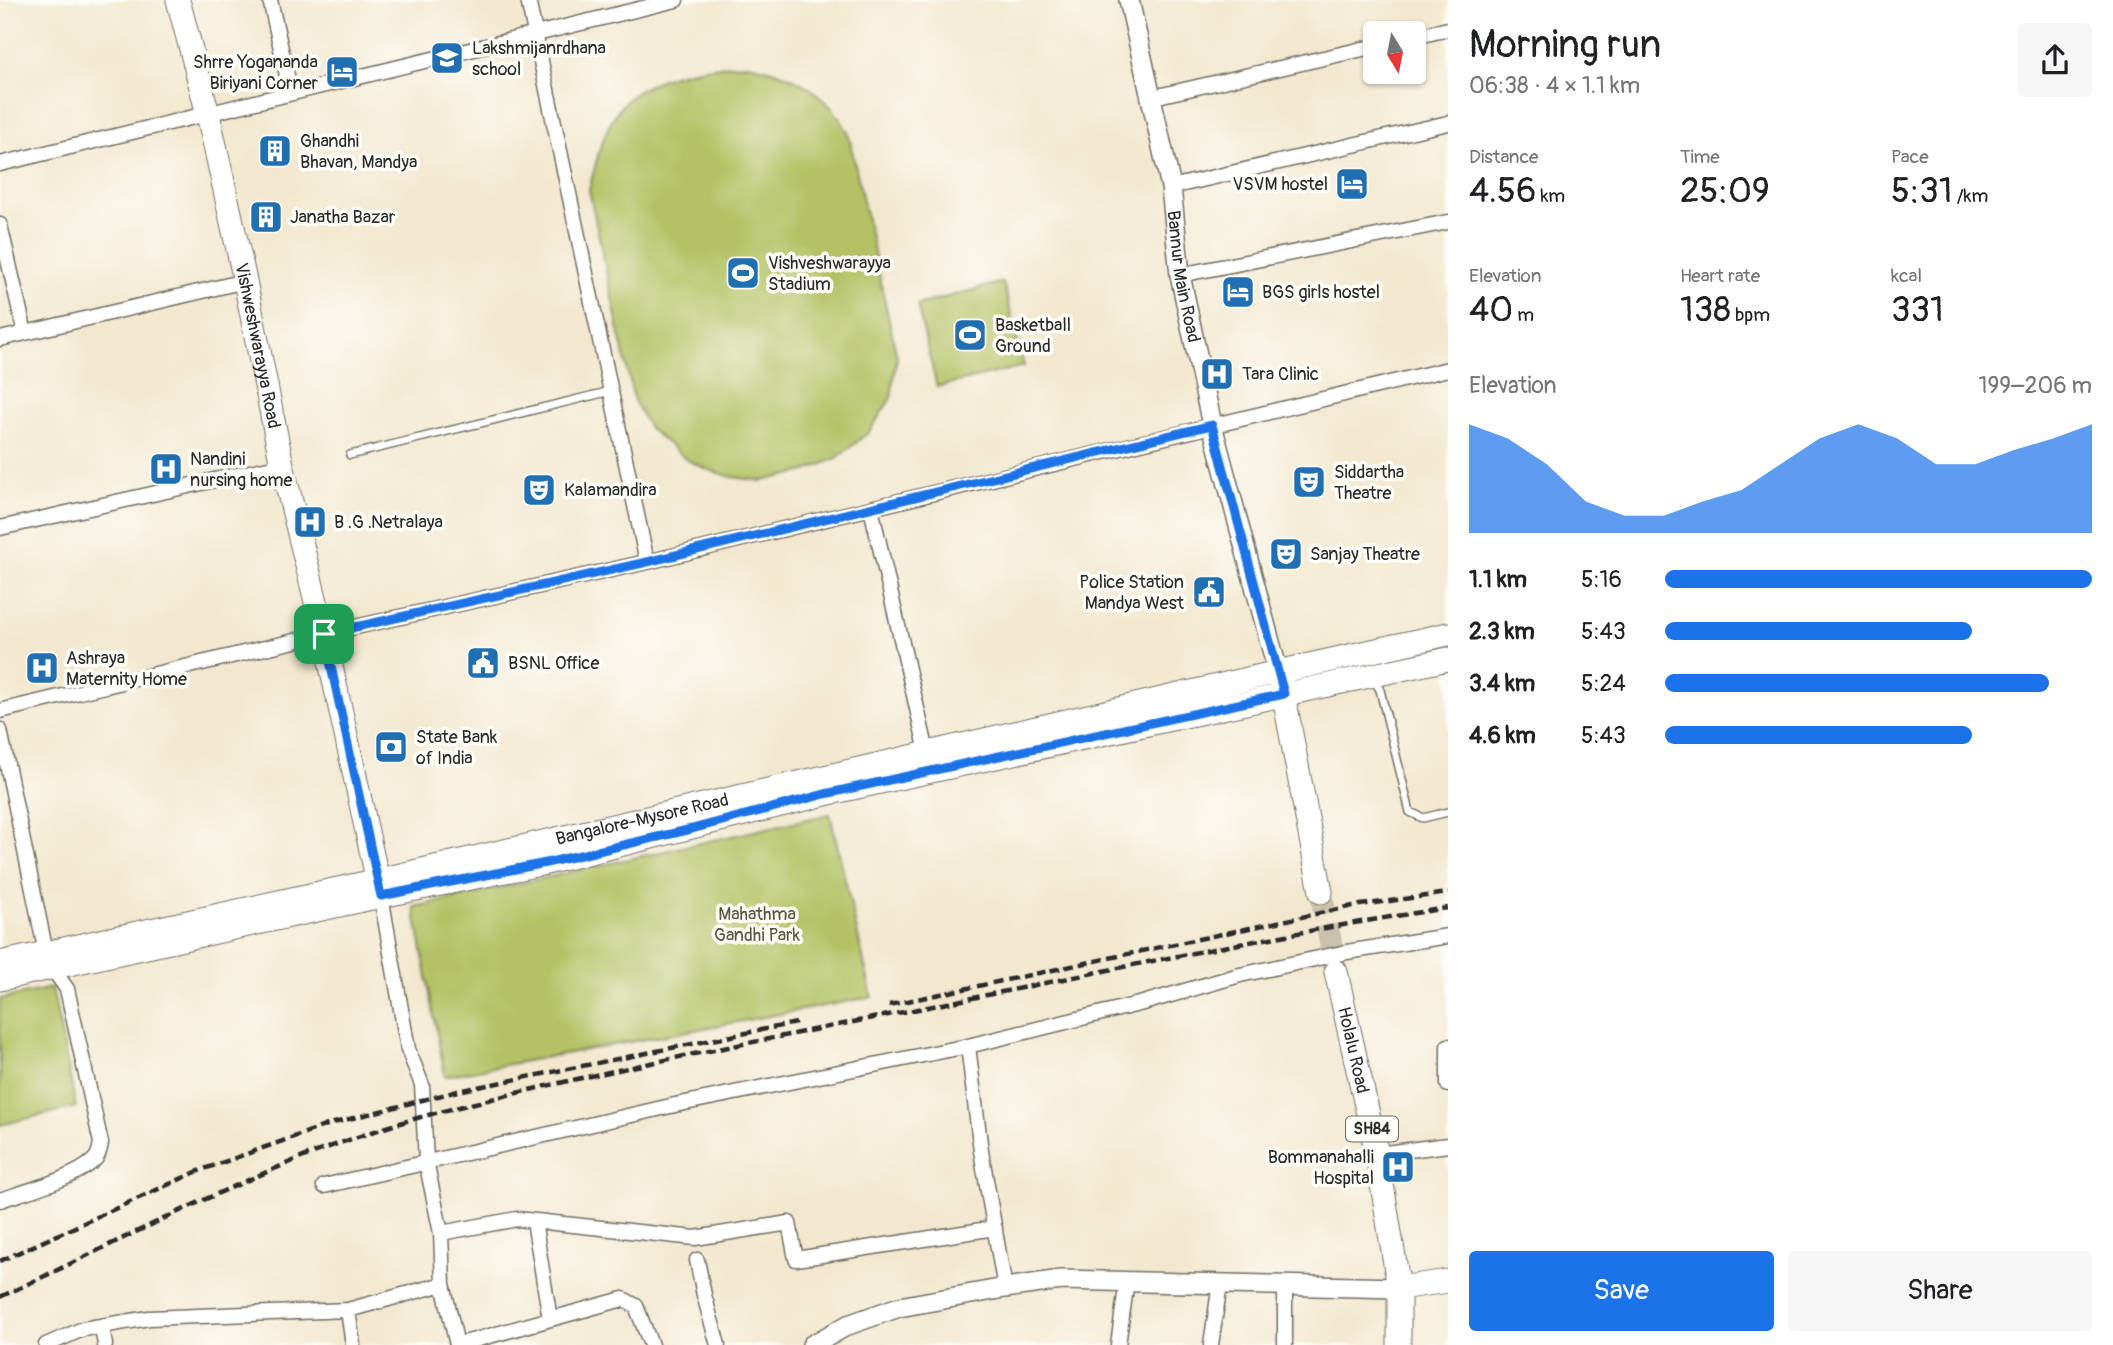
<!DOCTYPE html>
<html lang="en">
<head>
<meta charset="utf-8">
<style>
  :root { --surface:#fff; --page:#f6f6f6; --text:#202124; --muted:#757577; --accent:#1a73e8 }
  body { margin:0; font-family:Pangolin,sans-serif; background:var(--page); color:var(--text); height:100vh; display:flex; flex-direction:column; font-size:26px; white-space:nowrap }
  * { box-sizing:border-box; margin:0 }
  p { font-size:23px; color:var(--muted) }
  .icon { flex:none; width:38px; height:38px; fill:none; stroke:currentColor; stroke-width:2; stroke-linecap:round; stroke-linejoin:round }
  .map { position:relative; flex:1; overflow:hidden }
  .side { display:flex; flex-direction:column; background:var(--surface); width:665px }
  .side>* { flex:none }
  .needle { width:46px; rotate:170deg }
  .buttons { position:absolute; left:1363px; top:21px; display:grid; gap:14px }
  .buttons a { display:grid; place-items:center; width:63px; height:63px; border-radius:7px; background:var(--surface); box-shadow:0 2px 5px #0004; font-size:35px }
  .pin { position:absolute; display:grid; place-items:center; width:60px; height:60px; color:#fff; margin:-30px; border-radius:14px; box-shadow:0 4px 10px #0006 }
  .round { display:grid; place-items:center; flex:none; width:74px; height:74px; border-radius:7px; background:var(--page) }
  .headline { display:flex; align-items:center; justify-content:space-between; height:119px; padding:0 21px }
  h1 { font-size:38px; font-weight:600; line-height:52px }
  .stats { display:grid; grid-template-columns:repeat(3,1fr); gap:10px; height:119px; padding:7px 21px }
  .stats div { display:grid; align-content:center }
  .stats b { font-size:35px; font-weight:600 }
  .stats small { font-size:19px; font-weight:400 }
  .stats p { font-size:19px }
  .chart { height:196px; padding:14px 21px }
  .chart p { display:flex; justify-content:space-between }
  .chart svg { width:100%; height:126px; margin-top:7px; fill:var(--accent); opacity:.7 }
  .action { display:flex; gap:14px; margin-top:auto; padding:14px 21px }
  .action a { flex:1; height:80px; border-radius:7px; background:var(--accent); color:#fff; font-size:28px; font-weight:600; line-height:80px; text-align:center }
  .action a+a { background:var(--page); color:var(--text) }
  ul { padding:0 21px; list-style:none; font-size:23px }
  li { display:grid; grid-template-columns:112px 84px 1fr; align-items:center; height:52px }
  li i { height:18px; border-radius:9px; background:var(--accent) }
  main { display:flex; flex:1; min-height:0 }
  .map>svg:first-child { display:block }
</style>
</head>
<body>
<main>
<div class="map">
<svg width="1448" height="1345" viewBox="0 0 1448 1345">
  <rect width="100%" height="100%" fill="#fdfcf7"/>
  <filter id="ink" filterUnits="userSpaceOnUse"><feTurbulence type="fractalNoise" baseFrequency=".0143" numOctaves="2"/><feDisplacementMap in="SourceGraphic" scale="14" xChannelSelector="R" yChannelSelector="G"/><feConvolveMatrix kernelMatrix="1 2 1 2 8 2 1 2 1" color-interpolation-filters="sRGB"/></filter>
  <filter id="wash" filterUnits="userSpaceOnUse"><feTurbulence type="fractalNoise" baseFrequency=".00686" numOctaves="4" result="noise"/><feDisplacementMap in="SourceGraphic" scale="28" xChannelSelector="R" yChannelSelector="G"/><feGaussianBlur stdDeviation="1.57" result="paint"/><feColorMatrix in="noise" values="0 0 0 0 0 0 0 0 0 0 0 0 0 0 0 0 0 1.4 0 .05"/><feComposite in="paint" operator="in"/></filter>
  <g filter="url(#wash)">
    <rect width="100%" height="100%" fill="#f3e8cf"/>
    <path fill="#b4c265" stroke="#707648" stroke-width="2" d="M748,64c45,9 78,27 100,68l49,225 -6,41 -22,34 -32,26 -31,13 -44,10 -30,-4 -23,-7 -22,-10 -38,-32 -15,-27 -45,-211c6,-24 12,-50 24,-72 23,-43 92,-53 135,-54z
      M1003,282l21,84 -87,21 -20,-82z
      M830,814l42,183 -427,79 -31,-169z
      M52,988l24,119 -76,18v-126z"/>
  </g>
  <g filter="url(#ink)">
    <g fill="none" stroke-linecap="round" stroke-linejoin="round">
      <path stroke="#cbc2ae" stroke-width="23" stroke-dasharray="23 11" stroke-linecap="butt" d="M1321,892l15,80"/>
      <defs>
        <path id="lane" d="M350,455l261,-64
          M1374,680l6,10 30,122 13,6 25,-6"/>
        <path id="street" d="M270,0l21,93
          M528,0l119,562
          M1414,37l34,-8
          M1149,98l227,-52
          M0,164l676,-164
          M1171,187l277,-64
          M0,225l25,108
          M1180,275l268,-53
          M0,339l245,-58
          M871,508l56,244
          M0,528l282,-63
          M0,711l324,-77 323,-72 801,-193
          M0,730l46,223 6,15 15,21 34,154c-1,6 -2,11 -5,15 -16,19 -72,34 -96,42
          M381,896l27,153 14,36 4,76 15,72 2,51 14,61
          M968,1046l13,105 24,137
          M1448,1046v39
          M1377,1154l71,-9
          M324,1186l351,-81 293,-59 175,-43 97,-28 107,-23 101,-16
          M534,1221l16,98
          M441,1233l76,-14 178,19 94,-15 7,36 199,-31
          M697,1260l7,35 14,50
          M1285,1284v61
          M348,1310l5,35
          M102,1327l3,18
          M46,1345l37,-16 66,-11 199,-8 95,-26
          M457,1345l166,-46 13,7 15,39
          M1118,1345l9,-65
          M1211,1345l9,-62"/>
        <g id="secondary">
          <path id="s1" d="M1129,0l42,187 9,88 32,150 66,247"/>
          <path d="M812,1345l36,-20 51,-18 106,-19 56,-8 338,8"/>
        </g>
        <g id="primary">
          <path id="s2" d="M178,0l30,114 37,167 37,184 42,169 57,262"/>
          <path d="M1281,681l40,211"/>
          <path id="s3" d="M0,963l379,-83 899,-208 170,-38"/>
          <path id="s4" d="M1336,972l41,182 22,134v57"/>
          <path d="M0,979l381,-83 165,-33 279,-69 623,-135"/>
          <path d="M1399,1288l49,-7"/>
        </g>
      </defs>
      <use href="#lane" stroke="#716d64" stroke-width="10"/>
      <use href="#street" stroke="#716d64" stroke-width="17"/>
      <use href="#secondary" stroke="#716d64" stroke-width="22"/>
      <use href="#primary" stroke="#716d64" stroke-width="25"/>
      <use href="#lane" stroke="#fff" stroke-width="7"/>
      <use href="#street" stroke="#fff" stroke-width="14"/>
      <use href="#secondary" stroke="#fff" stroke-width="19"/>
      <use href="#primary" stroke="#fff" stroke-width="23"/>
      <path stroke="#2b2b2b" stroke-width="4.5" stroke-dasharray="10 5" stroke-linecap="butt" d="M889,1005l464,-99 95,-13
        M0,1261l196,-89 134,-48 128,-33 338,-68
        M0,1297c126,-58 248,-125 381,-168 52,-17 107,-29 161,-42 108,-25 217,-46 326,-68 193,-38 385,-82 580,-111"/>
    </g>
  </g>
  <g fill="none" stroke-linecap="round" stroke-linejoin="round" filter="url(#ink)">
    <defs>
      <path id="route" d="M1212,425l72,269 -459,100 -133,35 -146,34 -165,33 -57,-262 323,-72z"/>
    </defs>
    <use href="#route" stroke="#fff" stroke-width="14"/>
    <use href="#route" stroke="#1a73e8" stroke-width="9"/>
  </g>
  <defs>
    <symbol id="school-square" viewBox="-11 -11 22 22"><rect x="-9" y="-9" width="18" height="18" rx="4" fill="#1f6fb2" stroke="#fdfcf7"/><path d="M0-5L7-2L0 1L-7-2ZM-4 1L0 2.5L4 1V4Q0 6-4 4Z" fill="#fff"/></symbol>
    <symbol id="hotel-square" viewBox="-11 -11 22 22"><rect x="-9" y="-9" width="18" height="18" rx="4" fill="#1f6fb2" stroke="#fdfcf7"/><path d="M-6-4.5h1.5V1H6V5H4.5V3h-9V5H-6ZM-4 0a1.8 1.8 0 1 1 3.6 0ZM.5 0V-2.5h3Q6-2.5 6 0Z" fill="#fff"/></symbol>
    <symbol id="building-square" viewBox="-11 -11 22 22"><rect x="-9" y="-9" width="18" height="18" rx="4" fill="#1f6fb2" stroke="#fdfcf7"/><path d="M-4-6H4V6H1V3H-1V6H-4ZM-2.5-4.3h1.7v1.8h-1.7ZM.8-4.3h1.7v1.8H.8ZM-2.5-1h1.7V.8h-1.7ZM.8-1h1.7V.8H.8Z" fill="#fff"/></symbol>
    <symbol id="stadium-square" viewBox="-11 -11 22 22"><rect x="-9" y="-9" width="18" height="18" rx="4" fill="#1f6fb2" stroke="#fdfcf7"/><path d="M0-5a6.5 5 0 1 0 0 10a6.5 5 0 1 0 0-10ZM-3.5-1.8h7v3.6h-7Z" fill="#fff"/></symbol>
    <symbol id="hospital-square" viewBox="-11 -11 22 22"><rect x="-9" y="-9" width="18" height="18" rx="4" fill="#1f6fb2" stroke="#fdfcf7"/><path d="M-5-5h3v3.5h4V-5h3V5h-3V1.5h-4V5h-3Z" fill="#fff"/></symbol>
    <symbol id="theatre-square" viewBox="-11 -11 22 22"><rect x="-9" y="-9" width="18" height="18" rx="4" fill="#1f6fb2" stroke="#fdfcf7"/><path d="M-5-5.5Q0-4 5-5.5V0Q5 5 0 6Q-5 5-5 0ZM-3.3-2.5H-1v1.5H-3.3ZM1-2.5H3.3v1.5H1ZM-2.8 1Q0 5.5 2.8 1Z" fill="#fff"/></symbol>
    <symbol id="civic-square" viewBox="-11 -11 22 22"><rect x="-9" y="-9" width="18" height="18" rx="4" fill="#1f6fb2" stroke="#fdfcf7"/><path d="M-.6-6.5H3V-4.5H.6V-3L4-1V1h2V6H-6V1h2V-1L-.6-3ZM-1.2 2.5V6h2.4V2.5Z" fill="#fff"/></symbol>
    <symbol id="bank-square" viewBox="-11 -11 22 22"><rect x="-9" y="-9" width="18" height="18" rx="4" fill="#1f6fb2" stroke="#fdfcf7"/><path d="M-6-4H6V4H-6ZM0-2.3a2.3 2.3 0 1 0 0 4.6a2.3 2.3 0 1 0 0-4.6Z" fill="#fff"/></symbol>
  </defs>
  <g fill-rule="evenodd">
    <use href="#school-square" x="428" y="39" width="38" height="38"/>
    <use href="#hotel-square" x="323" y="53" width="38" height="38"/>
    <use href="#building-square" x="256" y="132" width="38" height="38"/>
    <use href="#hotel-square" x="1333" y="165" width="38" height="38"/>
    <use href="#building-square" x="247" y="198" width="38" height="38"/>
    <use href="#stadium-square" x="724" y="254" width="38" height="38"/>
    <use href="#hotel-square" x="1219" y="273" width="38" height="38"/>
    <use href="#stadium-square" x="951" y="316" width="38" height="38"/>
    <use href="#hospital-square" x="1198" y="355" width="38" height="38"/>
    <use href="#hospital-square" x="147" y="450" width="38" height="38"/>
    <use href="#theatre-square" x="1290" y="463" width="38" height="38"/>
    <use href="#theatre-square" x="520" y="471" width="38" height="38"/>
    <use href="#hospital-square" x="291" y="503" width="38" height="38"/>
    <use href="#theatre-square" x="1267" y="535" width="38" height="38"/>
    <use href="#civic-square" x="1190" y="573" width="38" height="38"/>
    <use href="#civic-square" x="464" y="644" width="38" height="38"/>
    <use href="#hospital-square" x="23" y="649" width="38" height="38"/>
    <use href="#bank-square" x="372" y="728" width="38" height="38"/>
    <use href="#hospital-square" x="1379" y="1148" width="38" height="38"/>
  </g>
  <g text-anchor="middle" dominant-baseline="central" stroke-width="7" stroke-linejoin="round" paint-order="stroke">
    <rect fill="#fdfcf7" stroke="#6a6a68" stroke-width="2" x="1346" y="1116.5" width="52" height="25" rx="5"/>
    <g font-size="16" font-weight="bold" fill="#2b2b2b">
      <text x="1372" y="1129">SH84</text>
    </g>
    <g font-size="18" fill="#2b2b2b" stroke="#fdfcf7" text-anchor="start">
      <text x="472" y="48">Lakshmijanrdhana<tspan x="472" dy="21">school</tspan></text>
      <text x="318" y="62" text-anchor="end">Shrre Yogananda<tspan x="318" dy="21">Biriyani Corner</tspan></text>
      <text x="300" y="141">Ghandhi<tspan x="300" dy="21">Bhavan, Mandya</tspan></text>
      <text x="1328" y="184" text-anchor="end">VSVM hostel</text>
      <text x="290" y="217">Janatha Bazar</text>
      <text x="768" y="263">Vishveshwarayya<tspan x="768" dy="21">Stadium</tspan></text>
      <text x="1262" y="292">BGS girls hostel</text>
      <text x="995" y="325">Basketball<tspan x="995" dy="21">Ground</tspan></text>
      <text x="1242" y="374">Tara Clinic</text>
      <text x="190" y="459">Nandini<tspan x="190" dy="21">nursing home</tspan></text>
      <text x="1334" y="472">Siddartha<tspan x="1334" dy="21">Theatre</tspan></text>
      <text x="564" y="490">Kalamandira</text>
      <text x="334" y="522">B .G .Netralaya</text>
      <text x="1310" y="554">Sanjay Theatre</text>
      <text x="1184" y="582" text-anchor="end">Police Station<tspan x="1184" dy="21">Mandya West</tspan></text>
      <text x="66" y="658">Ashraya<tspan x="66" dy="21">Maternity Home</tspan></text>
      <text x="508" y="663">BSNL Office</text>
      <text x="416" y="737">State Bank<tspan x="416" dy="21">of India</tspan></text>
      <text x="1374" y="1157" text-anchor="end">Bommanahalli<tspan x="1374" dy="21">Hospital</tspan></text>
    </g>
    <g font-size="18" fill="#2b2b2b" stroke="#fdfcf7">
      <text stroke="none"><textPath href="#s1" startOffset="282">Bannur Main Road</textPath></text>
      <text stroke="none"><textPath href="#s2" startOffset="355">Vishweshwarayya Road</textPath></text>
      <text stroke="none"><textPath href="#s3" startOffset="658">Bangalore-Mysore Road</textPath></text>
      <text stroke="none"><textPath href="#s4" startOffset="80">Holalu Road</textPath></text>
    </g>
    <g font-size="18" fill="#54583c" stroke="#fdfcf7">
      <text x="757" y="914">Mahathma<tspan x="757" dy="21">Gandhi Park</tspan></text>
    </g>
  </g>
</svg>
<div class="buttons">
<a><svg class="needle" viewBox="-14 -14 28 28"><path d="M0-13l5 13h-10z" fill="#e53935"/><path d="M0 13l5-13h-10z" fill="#757577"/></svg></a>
</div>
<div class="pin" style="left:324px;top:634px;background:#1e9e55"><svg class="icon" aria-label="arrive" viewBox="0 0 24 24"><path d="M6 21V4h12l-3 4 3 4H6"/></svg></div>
</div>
<section class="side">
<div class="headline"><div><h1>Morning run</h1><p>06:38 · 4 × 1.1 km</p></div><a class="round"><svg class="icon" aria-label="share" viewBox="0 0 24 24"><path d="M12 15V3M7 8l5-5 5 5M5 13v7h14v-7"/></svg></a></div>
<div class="stats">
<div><p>Distance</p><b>4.56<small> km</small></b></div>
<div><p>Time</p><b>25:09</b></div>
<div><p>Pace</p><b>5:31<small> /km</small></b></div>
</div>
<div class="stats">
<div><p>Elevation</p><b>40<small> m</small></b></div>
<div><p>Heart rate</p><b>138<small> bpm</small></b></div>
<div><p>kcal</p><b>331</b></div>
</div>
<div class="chart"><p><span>Elevation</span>199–206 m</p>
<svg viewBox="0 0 160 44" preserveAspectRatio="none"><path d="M0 44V6L10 11L20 20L30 33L40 38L50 38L60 33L70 29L80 20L90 11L100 6L110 11L120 20L130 20L140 15L150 11L160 6V44z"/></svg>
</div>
<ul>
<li><b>1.1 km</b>5:16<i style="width:100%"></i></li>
<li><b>2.3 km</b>5:43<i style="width:72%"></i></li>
<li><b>3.4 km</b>5:24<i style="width:90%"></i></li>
<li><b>4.6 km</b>5:43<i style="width:72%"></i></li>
</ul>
<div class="action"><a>Save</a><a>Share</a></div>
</section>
</main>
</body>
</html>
